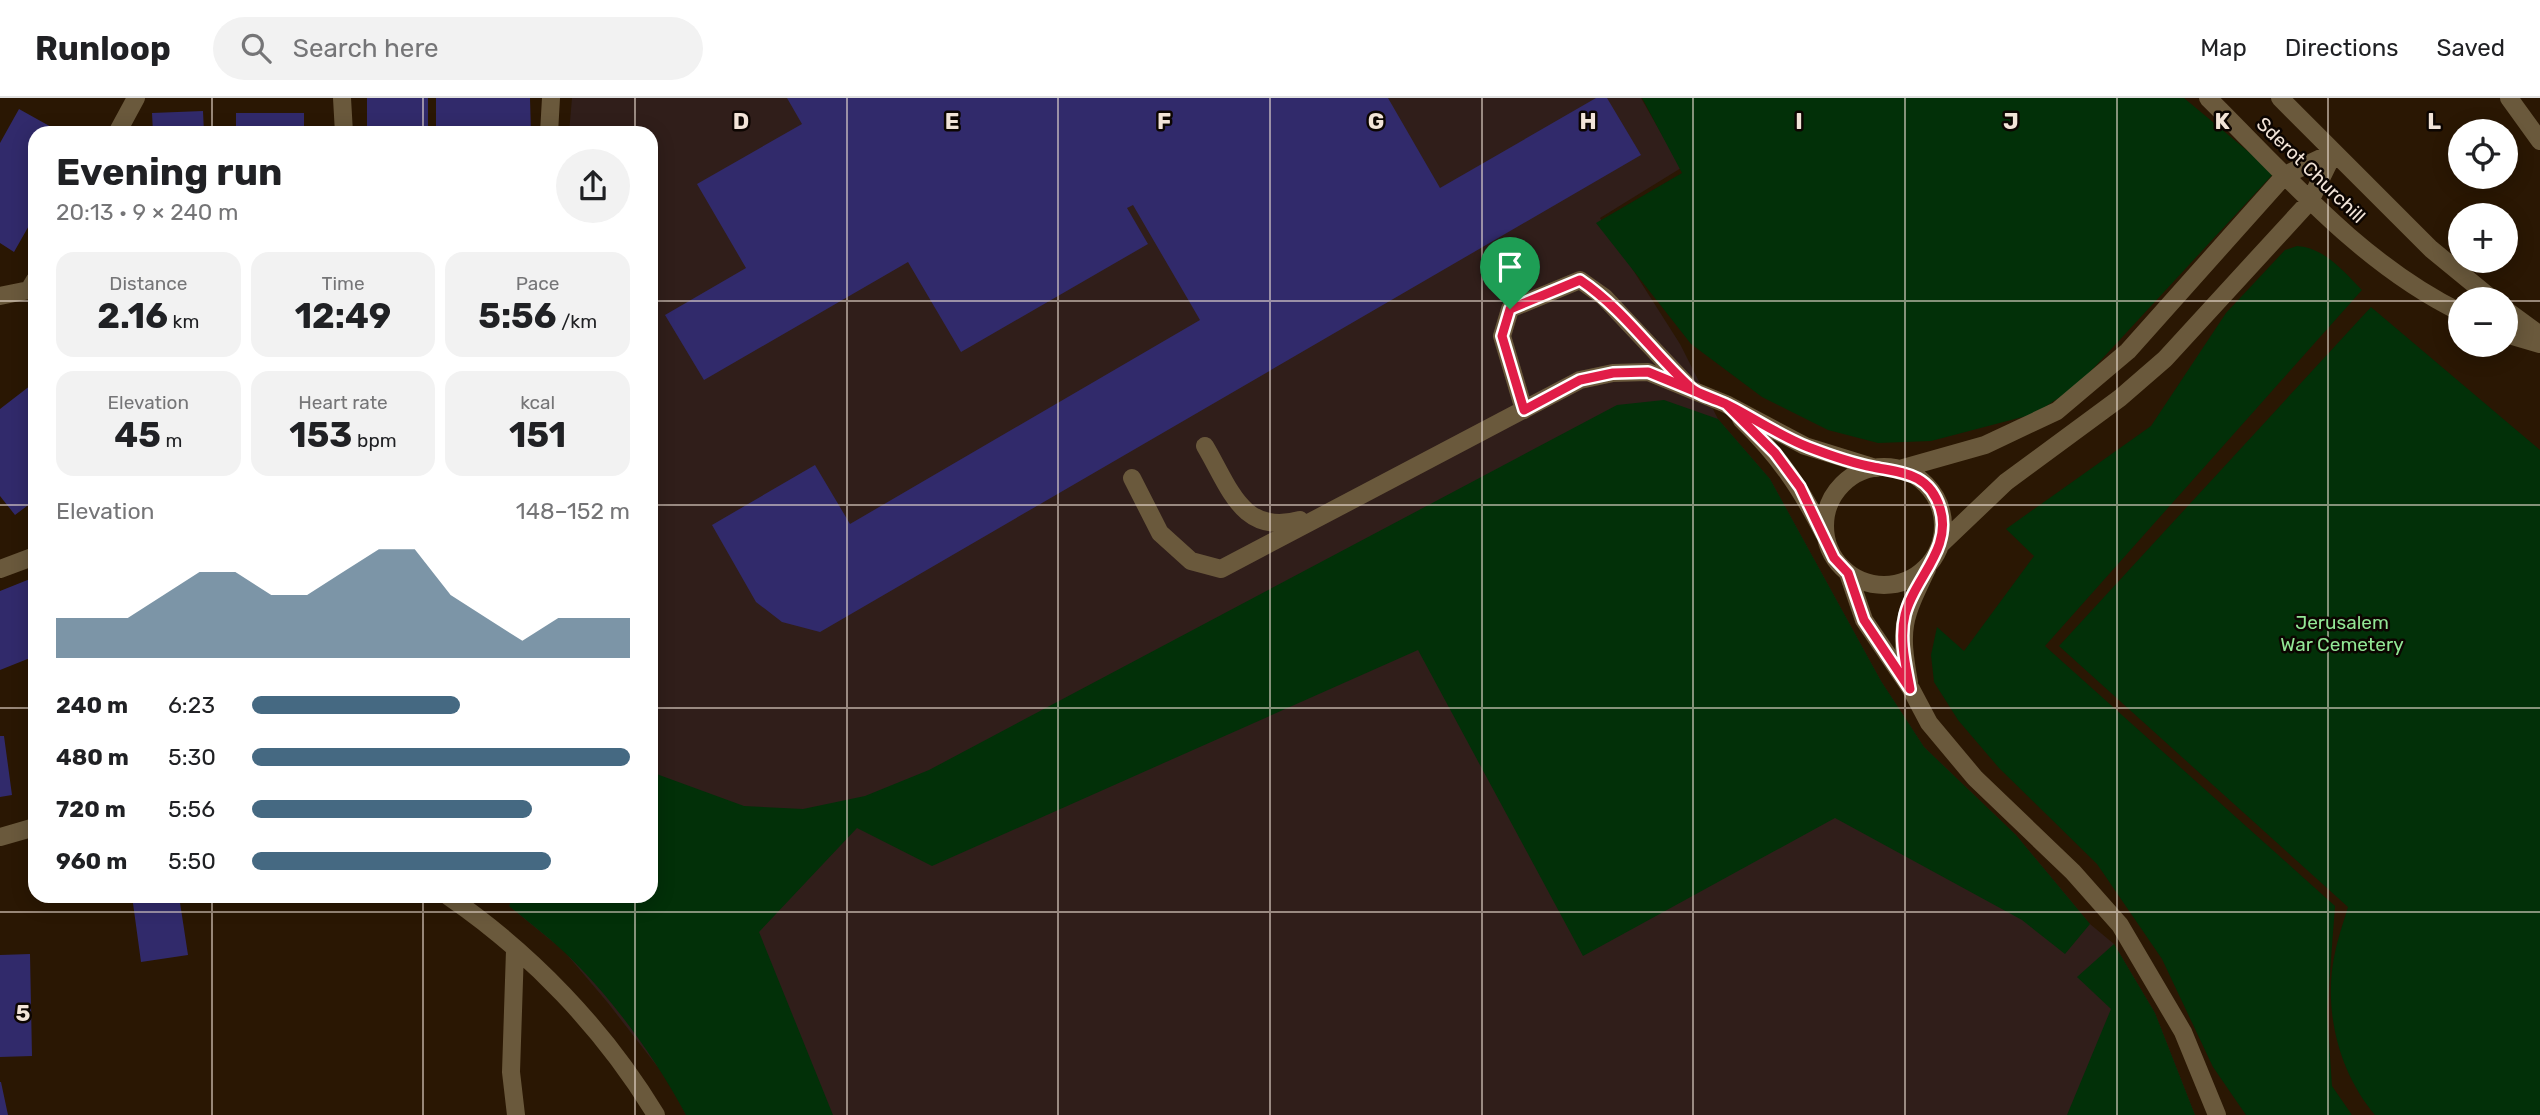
<!DOCTYPE html>
<html lang="en">
<head>
<meta charset="utf-8">
<style>
  :root { --surface:#fff; --page:#f2f2f2; --text:#202124; --muted:#757577; --line:#e0e0e0; --accent:#456982 }
  body { margin:0; font-family:Rubik,sans-serif; background:var(--page); color:var(--text); height:100vh; display:flex; flex-direction:column; font-size:26px; white-space:nowrap }
  * { box-sizing:border-box; margin:0 }
  p { font-size:23px; color:var(--muted) }
  .icon { flex:none; width:38px; height:38px; fill:none; stroke:currentColor; stroke-width:2; stroke-linecap:round; stroke-linejoin:round }
  .map { position:relative; flex:1; overflow:hidden }
  .sheet { position:absolute; left:28px; top:28px; width:630px; height:777px; display:flex; flex-direction:column; background:var(--surface); border-radius:21px; box-shadow:0 4px 18px #0003 }
  .sheet>* { flex:none }
  .tools { position:absolute; left:2448px; top:21px; display:grid; gap:14px }
  .tools a { display:grid; place-items:center; width:70px; height:70px; border-radius:50%; background:var(--surface); box-shadow:0 4px 18px #0003; font-size:35px }
  .pin { position:absolute; display:grid; place-items:center; width:60px; height:60px; color:#fff; margin:-72px -30px; border-radius:50% 50% 50% 0; rotate:-45deg; box-shadow:0 0 7px #0007 }
  .pin .icon { rotate:45deg }
  .round { display:grid; place-items:center; flex:none; width:74px; height:74px; border-radius:37px; background:var(--page) }
  .summary { display:flex; align-items:center; justify-content:space-between; height:119px; padding:0 28px }
  h1 { font-size:38px; font-weight:700; line-height:52px }
  .stats { display:grid; grid-template-columns:repeat(3,1fr); gap:10px; height:119px; padding:7px 28px }
  .stats div { display:grid; align-content:center; border-radius:18px; background:var(--page); text-align:center }
  .stats b { font-size:35px; font-weight:700 }
  .stats small { font-size:19px; font-weight:400 }
  .stats p { font-size:19px }
  .chart { height:196px; padding:14px 28px }
  .chart p { display:flex; justify-content:space-between }
  .chart svg { width:100%; height:126px; margin-top:7px; fill:var(--accent); opacity:.7 }
  ul { padding:0 28px; list-style:none; font-size:23px }
  li { display:grid; grid-template-columns:112px 84px 1fr; align-items:center; height:52px }
  li i { height:18px; border-radius:9px; background:var(--accent) }
  header { display:flex; align-items:center; gap:42px; box-sizing:border-box; height:98px; padding:0 35px; background:var(--surface); border-bottom:2px solid var(--line) }
  header strong { font-size:33px }
  nav { display:flex; gap:38px; margin-inline-start:auto; font-size:24px }
  .search { width:490px; height:63px; background:var(--page); display:flex; align-items:center; gap:18px; box-sizing:border-box; padding:0 24px; border-radius:38px; color:var(--muted); font-size:26px }
  .map>svg:first-child { display:block }
</style>
</head>
<body>
<header>
<strong>Runloop</strong>
<div class="search"><svg class="icon" aria-label="search" viewBox="0 0 24 24"><circle cx="10" cy="10" r="6"/><path d="M15 15l6 6"/></svg>Search here</div>
<nav><a>Map</a><a>Directions</a><a>Saved</a></nav>
</header>
<div class="map">
<svg width="2540" height="1017" viewBox="0 0 2540 1017">
  <rect width="100%" height="100%" fill="#2a1703"/>
  <path fill="#301e1a" d="M572,0h1069l40,70 -81,50 80,126 38,75 52,60 111,202 43,66 92,88 74,89 24,20 41,69 40,102h-1509l-19,-36 -59,-76 -44,-52 -55,-45 4,-10h138v-763h-82z"/>
  <path fill="#023008" d="M1642,0h542l90,75 -197,213 -43,28 -103,27 -53,2 -50,-13 -66,-33 -71,-53 -95,-121 86,-50z
    M2297,148c28,2 46,25 65,44l-317,356 290,260 -8,106 5,74 20,29h-106l-33,-48 -51,-108 -65,-95 -98,-96 -41,-48 -24,-38 -3,-27 6,-28 27,24 70,-95 -28,-27 145,-103 75,-113 59,-63z
    M2371,209l169,143v665h-165c-38,-45 -53,-110 -39,-167 3,-14 8,-27 12,-41l-289,-261z
    M1664,302l54,19 52,60 111,202 43,66 92,88 74,89 -25,30 -43,-34 -187,-102 -252,138 -165,-306 -486,216 -75,-38 -98,104 74,183h-147c-31,-58 -75,-119 -123,-164 -17,-16 -36,-30 -54,-45l4,-10h138v-124l93,34 59,3 62,-13 64,-26 688,-365z
    M2114,846l41,69 40,102h-128l44,-106 -34,-32z"/>
  <path fill="#312a6b" d="M367,0h61v35h-61z
    M436,0h94l1,35h-95z
    M787,0h601l52,90 156,-90h11l34,57 -821,477 -38,-10 -26,-20 -44,-77 103,-60 35,59 350,-204 -67,-115 -6,3 21,36 -187,108 -53,-90 -204,118 -39,-65 81,-47 -49,-84 105,-60z
    M19,11l43,24h-27v82l-21,37 -14,-9v-100z
    M203,13l1,22h-51l-1,-20z
    M236,15h68v20h-68z
    M35,284v118l-20,15 -15,-19v-87z
    M35,479v79l-35,14v-79z
    M0,638h4l8,59 -12,2z
    M132,798h47l9,59 -47,7z
    M30,856l2,102 -32,1v-102z
    M0,984h1l7,33h-8z"/>
  <g fill="none" stroke-linecap="round" stroke-linejoin="round">
    <path stroke="#6a593c" stroke-width="18" d="M342,0l2,35
      M2208,0c78,77 152,165 252,214
      M2280,0l151,151 61,50
      M2509,0l31,43
      M117,35l19,-35
      M549,35l2,-35
      M0,198l29,-6 6,-10
      M2506,212l34,25
      M2506,236l34,10
      M1524,312l-22,-74 8,-27 70,-29 24,17 83,88
      M1741,321c38,37 59,68 83,115
      M1205,348c25,42 37,90 95,74
      M1825 428a59 59 0 1 1 118 0a59 59 0 1 1-118 0Z
      M1900,371l85,-24 72,-34 71,-60 157,-176 49,-23
      M1132,380l28,55 31,28 30,8 359,-189 33,-7 35,-1 78,32 79,42 71,22
      M1940,447l66,-63 114,-84 45,-39 145,-158 24,-49
      M0,471l35,-13
      M1848,475l16,47 47,69 18,34 46,55 98,94 47,53 63,107 34,83
      M1909,584c-10,-55 -6,-63 18,-113
      M0,739l35,-10
      M448,798c83,57 156,133 208,219
      M515,852l-4,122 5,43"/>
  </g>
  <g fill="none" stroke-linecap="round" stroke-linejoin="round">
    <defs>
      <path id="route" d="M1510,211l-8,27 22,74 56,-30 33,-7 35,-1 78,32 49,49 25,34 34,71 14,15 16,47 46,69c-4,-23 -11,-50 -5,-74 9,-37 48,-66 35,-107 -11,-35 -37,-35 -67,-41 -22,-4 -44,-12 -65,-20 -28,-11 -54,-29 -80,-42 -12,-6 -29,-9 -38,-18 -38,-35 -67,-78 -110,-107l-70,29"/>
    </defs>
    <use href="#route" stroke="#fff" stroke-width="14"/>
    <use href="#route" stroke="#e11d48" stroke-width="9"/>
  </g>
  <path fill="none" stroke="#f2e4d8" stroke-width="2" stroke-opacity="0.55" d="M212,0v35M423,0v35M635,0v35M847,0v1017M1058,0v1017M1270,0v1017M1482,0v1017M1693,0v1017M1905,0v1017M2117,0v1017M2328,0v1017M0,203h35M651,203h1809M2506,203h34M0,407h35M651,407h1889M0,610h35M651,610h1889M212,798v219M423,798v219M635,798v219M0,814h2540"/>
  <g text-anchor="middle" dominant-baseline="central" stroke-width="5" stroke-linejoin="round" paint-order="stroke">
    <g font-size="19" fill="#f2e4d8" stroke="#0c0501">
      <text transform="translate(2311 72) rotate(44)">Sderot Churchill</text>
    </g>
    <g font-size="19" fill="#92e695" stroke="#0c0501">
      <text x="2342" y="524">Jerusalem<tspan x="2342" dy="22">War Cemetery</tspan></text>
    </g>
  </g>
  <g font-size="23" text-anchor="middle" font-weight="bold" fill="#f2e4d8" stroke="#0c0501" stroke-width="5" stroke-linejoin="round" paint-order="stroke">
    <text x="741" y="31">D</text>
    <text x="952" y="31">E</text>
    <text x="1164" y="31">F</text>
    <text x="1376" y="31">G</text>
    <text x="1588" y="31">H</text>
    <text x="1799" y="31">I</text>
    <text x="2011" y="31">J</text>
    <text x="2222" y="31">K</text>
    <text x="2434" y="31">L</text>
    <text x="23" y="923">5</text>
  </g>
</svg>
<div class="tools">
<a><svg class="icon" aria-label="locate" viewBox="0 0 24 24"><circle cx="12" cy="12" r="6"/><path d="M12 2v4M12 18v4M2 12h4M18 12h4"/></svg></a>
<a>+</a>
<a>−</a>
</div>
<div class="pin" style="left:1510px;top:211px;background:#1e9e55"><svg class="icon" aria-label="arrive" viewBox="0 0 24 24"><path d="M6 21V4h12l-3 4 3 4H6"/></svg></div>
<section class="sheet">
<div class="summary"><div><h1>Evening run</h1><p>20:13 · 9 × 240 m</p></div><a class="round"><svg class="icon" aria-label="share" viewBox="0 0 24 24"><path d="M12 15V3M7 8l5-5 5 5M5 13v7h14v-7"/></svg></a></div>
<div class="stats">
<div><p>Distance</p><b>2.16<small> km</small></b></div>
<div><p>Time</p><b>12:49</b></div>
<div><p>Pace</p><b>5:56<small> /km</small></b></div>
</div>
<div class="stats">
<div><p>Elevation</p><b>45<small> m</small></b></div>
<div><p>Heart rate</p><b>153<small> bpm</small></b></div>
<div><p>kcal</p><b>151</b></div>
</div>
<div class="chart"><p><span>Elevation</span>148–152 m</p>
<svg viewBox="0 0 160 44" preserveAspectRatio="none"><path d="M0 44V30L10 30L20 30L30 22L40 14L50 14L60 22L70 22L80 14L90 6L100 6L110 22L120 30L130 38L140 30L150 30L160 30V44z"/></svg>
</div>
<ul>
<li><b>240 m</b>6:23<i style="width:55%"></i></li>
<li><b>480 m</b>5:30<i style="width:100%"></i></li>
<li><b>720 m</b>5:56<i style="width:74%"></i></li>
<li><b>960 m</b>5:50<i style="width:79%"></i></li>
</ul>
</section>
</div>
</body>
</html>
